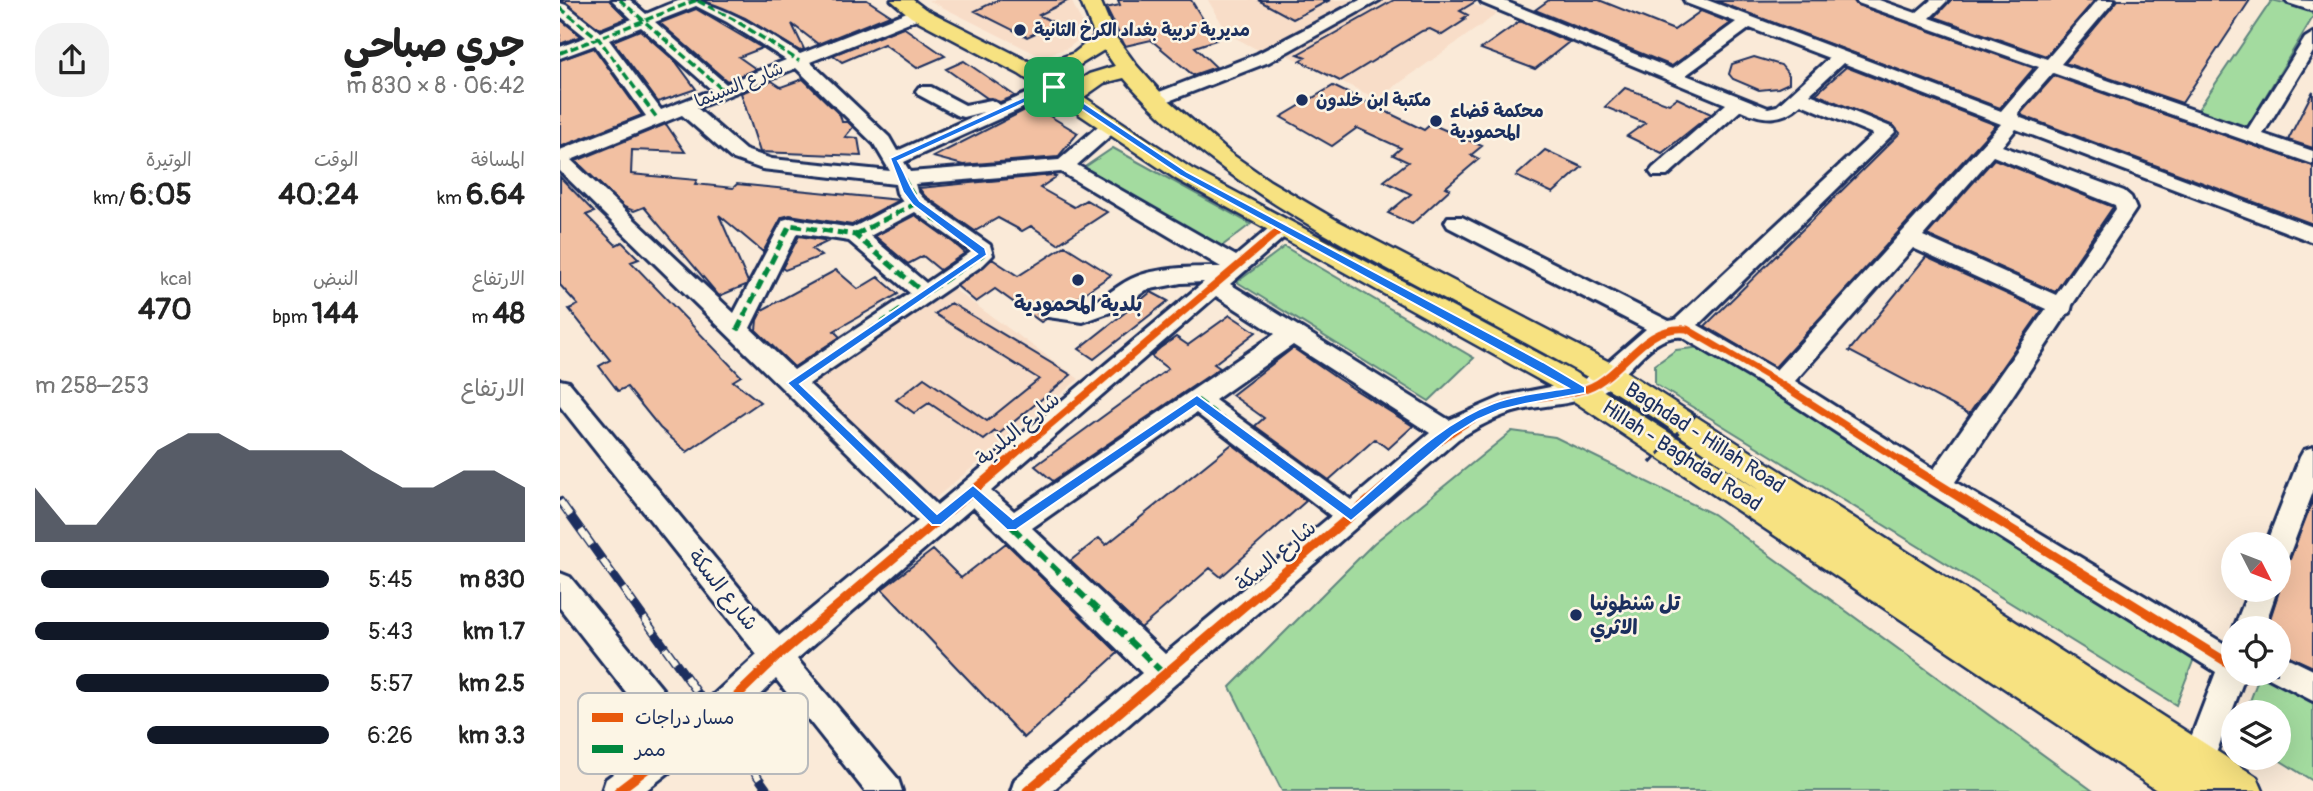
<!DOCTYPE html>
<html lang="ar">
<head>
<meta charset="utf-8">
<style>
  :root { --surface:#fff; --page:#f2f2f2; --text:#222; --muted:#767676; --accent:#111827 }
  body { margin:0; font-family:Pangolin,"Playpen Sans Arabic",sans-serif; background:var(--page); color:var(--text); direction:rtl; height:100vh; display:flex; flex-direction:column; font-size:26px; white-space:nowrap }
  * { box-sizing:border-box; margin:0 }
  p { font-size:23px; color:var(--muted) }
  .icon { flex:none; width:38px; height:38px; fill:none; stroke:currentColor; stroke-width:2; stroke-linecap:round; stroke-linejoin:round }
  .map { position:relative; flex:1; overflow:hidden; direction:ltr }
  .drawer { display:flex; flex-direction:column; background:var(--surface); width:560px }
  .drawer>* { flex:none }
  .needle { width:46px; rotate:132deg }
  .controls { position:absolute; left:1661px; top:532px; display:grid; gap:14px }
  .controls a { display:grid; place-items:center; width:70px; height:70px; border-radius:50%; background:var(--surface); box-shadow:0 7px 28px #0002; font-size:35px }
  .pin { position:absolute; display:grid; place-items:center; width:60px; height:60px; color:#fff; margin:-30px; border-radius:14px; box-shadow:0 4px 10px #0006 }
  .round { display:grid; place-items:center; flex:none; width:74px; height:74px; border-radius:28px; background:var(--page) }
  .headline { display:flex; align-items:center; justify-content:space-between; height:119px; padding:0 35px }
  h1 { font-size:38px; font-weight:700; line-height:52px }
  .figures { display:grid; grid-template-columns:repeat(3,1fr); gap:10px; height:119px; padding:7px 35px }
  .figures div { display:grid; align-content:center }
  .figures b { font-size:30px; font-weight:700 }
  .figures small { font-size:19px; font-weight:400 }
  .figures p { font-size:19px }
  .chart { height:196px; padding:14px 35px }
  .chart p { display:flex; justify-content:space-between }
  .chart svg { width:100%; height:126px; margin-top:7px; fill:var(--accent); opacity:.7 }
  ul { padding:0 35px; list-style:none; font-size:23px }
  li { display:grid; grid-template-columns:112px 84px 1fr; align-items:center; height:52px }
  li i { height:18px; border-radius:9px; background:var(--accent) }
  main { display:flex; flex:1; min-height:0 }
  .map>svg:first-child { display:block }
</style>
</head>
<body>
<main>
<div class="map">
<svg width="1753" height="791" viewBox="0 0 1753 791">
  <rect width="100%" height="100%" fill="#faead8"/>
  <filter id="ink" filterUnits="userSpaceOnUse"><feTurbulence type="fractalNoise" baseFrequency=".0143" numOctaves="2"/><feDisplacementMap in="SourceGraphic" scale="14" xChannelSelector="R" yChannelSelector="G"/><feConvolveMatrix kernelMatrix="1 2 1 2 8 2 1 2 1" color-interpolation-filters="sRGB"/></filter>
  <g filter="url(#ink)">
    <path fill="#f8ddc8" d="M368,0h143l13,27 -2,10 -14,11 -22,7 -10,-1z
      M648,0h155l-99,53 -36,-19z
      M819,0h83l35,14 -120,85 -94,-46z
      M388,285l131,94 -146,121 -123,-114z"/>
    <path fill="#a3db9f" stroke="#5f857e" stroke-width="2" d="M1712,0l41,10v7l-67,112 -49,-18z
      M553,148l138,76 -33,25 -139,-78z
      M724,247h1l189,111 -45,43 -192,-119z
      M1142,347l493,309 -19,49 -521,-321v-19l21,-15z
      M952,431l43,6 158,77 380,277h-811l-52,-104 144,-144z
      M1700,674h18l35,21v86l-37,-23 2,-46h-32z"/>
    <path fill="#f2c0a2" stroke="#1b2f5e" stroke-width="2" d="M0,0h49l18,18 -27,11z
      M141,0h166l23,15 -72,29 -26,-20 12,25 -4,2 -55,-33z
      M438,0h71l-30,15 17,9 -29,13 -52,-26z
      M558,0h73l25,40 -21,7 21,20 -23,8 -42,-35 -26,6 -19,-38 14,-3z
      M698,0h72l-37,19z
      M834,0h84l-18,11 8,4 -6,4 3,1 -23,15 -12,-6 -8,2 -82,50 -40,-20 6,-4 -8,-3z
      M989,0h50l75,30 27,-19 30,12 -59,43 -137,-56z
      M1293,0l4,5 177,63 -34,40 -284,-107z
      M1391,0h144l-49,56 -111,-39z
      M1558,0h132l-68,103 -117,-40z
      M136,9l66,39 -23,9 17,12 -29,12 -67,-58z
      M0,19l21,17 -21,8z
      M959,22l1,-1 49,21 -34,27 -54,-20z
      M343,27l42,29 -28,12 -33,-24 -42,18 -9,-7z
      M80,30l36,32 20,27 -38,13 -45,-61z
      M34,48l48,67 -82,32v-87z
      M1194,57l27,8 8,10v8l-11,5 -19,2 -26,-11 -4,-5 3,-10z
      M404,61l41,28 10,7 -15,6 -13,-4 -41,-29z
      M1286,67l150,58 -221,242 -70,-41 195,-193 -6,-7 -78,-32z
      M1494,76l259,90v58l-290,-108 -2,-3z
      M243,79l37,36 2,7h6l5,5 -8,10 13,1 3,18 -101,-4 -19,-59 31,-12 9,6z
      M773,86l91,44 7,-6 51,22 -11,9 8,4 -33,28 4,2 -38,35 -24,-11 23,-19 -27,-13 24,-19 -15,-7 8,-7 -44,-20 -25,18 -51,-29z
      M1065,88l44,16 8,-6 34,16 -49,39 -35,-17 18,-13 -40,-16z
      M1753,91v57l-25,-8z
      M473,106l45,27 -20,24 -95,8 -30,-8z
      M106,124l19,28 -53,-2 -1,24 66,6 -2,4 38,4 4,-4 162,16 -47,25 -62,-10 -8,2 -19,35 -44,-37 29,67 -2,3 -27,11 -75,-89 -10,4 -10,-4 -48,-46z
      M985,150l37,17 -29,26 -37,-17z
      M1434,159l119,48 -58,85 -128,-57z
      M492,175l4,2 -16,11 34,19 12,-7 21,12 -49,32 -27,-18 -9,5 -24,-13 -23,13 -50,-35 -6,-8z
      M0,177l34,35 -8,3 30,30 6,-3 17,17 -8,3 110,114 -8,5 27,21 -73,50 -27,-24 -33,-41 -9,4 -19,-25 11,-6 -41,-51 9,-4 -18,-20z
      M355,215l39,28 11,10 -25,17 -17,-14 -15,8 -33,-28z
      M239,236l30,5 -17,8 9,7 -36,14 -3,-2z
      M505,246l46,29 -41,28 -29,-2 -5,10 3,6 7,2 -5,3 -46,-33 -19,13 -19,-16 35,-27 26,17z
      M1366,257l116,53 -73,104 -120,-63z
      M276,270l22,19 20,-12 20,17 -64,37 6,6 -46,30 -38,-37 1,-10 5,-10z
      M591,292l17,9 -74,58 -15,-10z
      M391,303l120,72 -72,59 -4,-3 -11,9 -55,-37 -15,10 -18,-13 28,-22 63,43 52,-42 -104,-65z
      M670,315l26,17 -42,32 6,4 -167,113 -18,-15 133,-97 -17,-13 9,-8 16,-11 12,8z
      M733,348l45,31 75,47 -25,23 -13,-10 -46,41 -74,-54 9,-8 -32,-23z
      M672,444l74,57 -85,76 -11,-9 -69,60 -71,-67 29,-23 7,7z
      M1753,499v168l-35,-16v-23h-11l12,-37 -1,-26 12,-6z
      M446,543l112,110 -94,85 -142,-149 51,-39 28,28z"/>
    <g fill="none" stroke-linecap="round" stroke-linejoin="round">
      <defs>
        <path id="minor" d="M52,0h18l16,14c11,-4 24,-11 36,-14 37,0 88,35 118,54l112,-44h12l2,3 -2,3 -114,46 79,75 8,14 86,-39 -20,5 -7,-2 -37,-20 -3,-4 3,-4h12l34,18 26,-5 9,5 54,-23 9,5 -3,4 -156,71 6,10 149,-12 45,-39h14l2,4 -2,4 -41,36 159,91 39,-33h14l3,5 -3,5 -59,51 219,136 55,-24 77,-15 19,-12 46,-40 -198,-102 -3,-5 3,-5h14l207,104 6,-1 198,-186 -72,-30c-20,18 -37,16 -60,6l-74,66h-14l-3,-4 3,-4 73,-64 -244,-101 -2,-3h22l170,69 64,-47 -50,-19 -2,-3h23l294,111 38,-44 -181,-64 -2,-3h23l37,13 15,-13h17l-18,18 117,41 51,-59h17l-54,64 187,65 57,-91 8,-5v19l-50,82 50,17v13l-260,-91 -35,40 3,5 292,109v15l-297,-113 -14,17 122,45 7,6 5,12 -64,96 -2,8 -3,1 -112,168 278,167v25h13l-37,98 -11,5 -11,-5 -5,-11 34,-89 -287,-179 -159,-104 -88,-52c-32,-3 -52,39 -77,53 -26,15 -56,14 -84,20 -23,5 -43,17 -63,29l-406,352h-41l4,-12 127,-106 -169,-166 -176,152 101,120 4,12h-37l-89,-112 -50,49 -81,63h-43l4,-12 56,-41 -102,-130v-35l10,4 117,142 70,-64 -197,-249v-26l9,2 210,254 139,-115 -358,-350v-21l86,-34 -51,-71 -35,13v-11l26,-10 -26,-21v-13l6,2 34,27 32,-13zM136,6l31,16 59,38 -60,24 -71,-62zM81,27l71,63 -51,20 -52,-70zM1190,28l79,30 -52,48 -9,2 -82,-33zM1283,63l158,61 -225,246 -78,-45 197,-193 -2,-4 -83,-34zM236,68l78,76 16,27 -118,-12 -27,-9 -48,-42zM122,115l49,43 31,11 133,15 2,9 6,8 -51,27 -62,-10 -7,2 -49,93 -163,-153zM1433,156l122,49 1,4 -60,86 -133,-59zM501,172l160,95c-26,0 -66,0 -90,12 -17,8 -28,22 -47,26 -14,3 -29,-5 -43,-1l-3,6 3,6 42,6 39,-14 24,-18 35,-7 23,-1 -267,223 -128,-121 174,-119 10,-10 -3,-10 -67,-47 -6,-7 -2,-7zM355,212l56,40 -45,31 -56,-47zM237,233l52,8 61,52 -116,77 -44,-42zM1353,248l133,61 -112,160 -139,-88zM656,296l59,38 -261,177 -23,-20zM733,345l137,88 -79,67 -136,-100zM636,413l135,103 -166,138 -133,-126z
          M800,0h20l-111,62 -108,42 -6,1 -9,-5 3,-4 108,-42z
          M1726,0l27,1v10l-25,-8z
          M1753,447v45l-25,66 -10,3v-17h-12l34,-87 4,-7z
          M1689,590h28l-13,38h-30z
          M1718,653l35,17v31l-46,-24 -1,-3h12z"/>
        <path id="major" d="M331,0h22l12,9 105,53 27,-3 17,-6 21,-17 -15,-36h20l15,36 22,30 26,29 67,58 40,28 68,40 281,146 638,410 6,14h-105l-604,-403 -378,-209 -157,-105 -108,-57zM544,50l11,16 -26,8 -20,13 -21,-13 30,-8zM564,78c76,87 174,143 275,197 65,35 131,70 196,106 56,31 111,74 164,109l-185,-118 -382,-203 -108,-72 20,-14z"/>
      </defs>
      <use href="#minor" stroke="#1b2f5e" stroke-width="6"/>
      <use href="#major" stroke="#1b2f5e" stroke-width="5"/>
      <use href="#minor" fill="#fcf5e5" fill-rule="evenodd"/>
      <use href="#major" fill="#f7e281" fill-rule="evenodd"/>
      <defs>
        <path id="rail" d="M0,501l208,290"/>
      </defs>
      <use href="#rail" stroke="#1b2f5e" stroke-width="9"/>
      <use href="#rail" stroke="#fcf5e5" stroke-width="6" stroke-dasharray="18" stroke-linecap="butt"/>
      <path stroke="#1b2f5e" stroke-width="3.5" stroke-dasharray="7 5" stroke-linecap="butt" d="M1090,463l48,-51"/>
      <path stroke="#00873e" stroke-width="3.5" stroke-dasharray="8 3.5" stroke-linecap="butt" d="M60,0l104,91
        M138,1l35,18 66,42
        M0,8l38,30 59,80
        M0,53l137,-53
        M344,179l15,25
        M354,204l2,-1"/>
      <path stroke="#00873e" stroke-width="5" stroke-dasharray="10 5" stroke-linecap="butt" d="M295,235l61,-32
        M177,330l53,-105 65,10 70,59
        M233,383l189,-128v-5l-46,-30 -19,-17
        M637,400l84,63"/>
      <path stroke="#00873e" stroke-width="6" stroke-dasharray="12 6" stroke-linecap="butt" d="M719,461l72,54
        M452,527l152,147"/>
      <defs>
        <path id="cycleway-far1" d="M445,463l277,-235
          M853,463c34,-29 67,-54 111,-63 25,-5 52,-4 74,-17 31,-19 48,-58 89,-54l92,54 125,80"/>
        <path id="cycleway" d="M1341,461l332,205
          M58,791l97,-74 62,-60 231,-196
          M467,791l388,-330"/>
      </defs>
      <use href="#cycleway-far1" stroke="#fcf5e5" stroke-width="11"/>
      <use href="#cycleway" stroke="#fcf5e5" stroke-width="13"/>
      <use href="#cycleway-far1" stroke="#e8590c" stroke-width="7"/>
      <use href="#cycleway" stroke="#e8590c" stroke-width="9"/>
    </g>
  </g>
  <path fill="#1a73e8" stroke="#fff" stroke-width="2" fill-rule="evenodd" d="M491,85h6l130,87 356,190 42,25v6l-60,11 -25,6 -23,10 -24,15 -102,86 -155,-115 -180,124h-9l-34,-32 -32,27h-9l-145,-142 190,-129 -64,-49 -10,-13 -13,-34zM493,90l128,86 387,212c-24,4 -50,6 -74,15 -55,20 -99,68 -143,105l-154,-113 -184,124 -40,-34 -36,29 -137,-130 187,-129 -2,-7 -65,-47c-10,-12 -14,-27 -22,-40z"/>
  <g fill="#1b2f5e" stroke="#fcf5e5" stroke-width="2.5">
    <circle cx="460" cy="30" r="7"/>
    <circle cx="742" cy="100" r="7"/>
    <circle cx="876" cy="121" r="7"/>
    <circle cx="518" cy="280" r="7"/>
    <circle cx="1016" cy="615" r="7"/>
  </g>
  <g text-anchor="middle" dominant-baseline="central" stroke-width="5" stroke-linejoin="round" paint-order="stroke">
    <g font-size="18" font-weight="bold" fill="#1b2f5e" stroke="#fcf5e5" text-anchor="start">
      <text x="474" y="30">مديرية تربية بغداد الكرخ الثانية</text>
      <text x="756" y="100">مكتبة ابن خلدون</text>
      <text x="890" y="111">محكمة قضاء<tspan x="890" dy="21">المحمودية</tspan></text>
    </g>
    <g font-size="18" fill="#1b2f5e" stroke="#fcf5e5">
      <text transform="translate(179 85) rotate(-22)">شارع السينما</text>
    </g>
    <g font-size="21" font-weight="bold" fill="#1b2f5e" stroke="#fcf5e5">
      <text x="518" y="304">بلدية المحمودية</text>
      <text x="1030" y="603" text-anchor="start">تل شنطونيا<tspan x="1030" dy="24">الاثري</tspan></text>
    </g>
    <g font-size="21" fill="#1b2f5e" stroke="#fcf5e5">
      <text transform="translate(458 429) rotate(-40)">شارع البلدية</text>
      <text transform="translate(1145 438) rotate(33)">Baghdad - Hillah Road</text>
      <text transform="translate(1122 456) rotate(33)">Hillah - Baghdad Road</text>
      <text transform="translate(716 556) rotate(-40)">شارع السكة</text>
      <text transform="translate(163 590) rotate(51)">شارع السكة</text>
    </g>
  </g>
  <rect x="18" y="693" width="230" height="81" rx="10" fill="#fcf5e5" stroke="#b8babc" stroke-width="2"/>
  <rect x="32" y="713" width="31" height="9" fill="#e8590c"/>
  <rect x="32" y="745" width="31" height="8" fill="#00873e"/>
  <g font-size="19" fill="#1b2f5e">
    <text x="75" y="724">مسار دراجات</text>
    <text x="75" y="756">ممر</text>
  </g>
</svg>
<div class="controls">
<a><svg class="needle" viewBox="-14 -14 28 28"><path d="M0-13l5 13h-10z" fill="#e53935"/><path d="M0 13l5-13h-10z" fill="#767676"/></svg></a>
<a><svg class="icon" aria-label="locate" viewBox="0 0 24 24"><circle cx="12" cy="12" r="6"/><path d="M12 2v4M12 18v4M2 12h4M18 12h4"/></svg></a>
<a><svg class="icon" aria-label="layers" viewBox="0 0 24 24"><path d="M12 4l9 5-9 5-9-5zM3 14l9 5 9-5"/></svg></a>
</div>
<div class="pin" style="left:494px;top:87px;background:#1e9e55"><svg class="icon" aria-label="arrive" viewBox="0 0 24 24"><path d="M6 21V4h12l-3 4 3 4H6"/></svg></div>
</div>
<section class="drawer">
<div class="headline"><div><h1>جري صباحي</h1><p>06:42 · 8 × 830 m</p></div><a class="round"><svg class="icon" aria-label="share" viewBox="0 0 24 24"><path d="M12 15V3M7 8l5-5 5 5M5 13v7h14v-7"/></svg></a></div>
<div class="figures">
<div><p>المسافة</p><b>6.64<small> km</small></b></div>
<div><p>الوقت</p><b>40:24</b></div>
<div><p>الوتيرة</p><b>6:05<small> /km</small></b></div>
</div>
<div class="figures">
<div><p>الارتفاع</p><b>48<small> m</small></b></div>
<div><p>النبض</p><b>144<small> bpm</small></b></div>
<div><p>kcal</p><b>470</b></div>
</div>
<div class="chart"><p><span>الارتفاع</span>253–258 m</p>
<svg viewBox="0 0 160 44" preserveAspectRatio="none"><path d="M0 44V25L10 38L20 38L30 25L40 12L50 6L60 6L70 12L80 12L90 12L100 12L110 19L120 25L130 25L140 19L150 19L160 25V44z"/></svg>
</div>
<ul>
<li><b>830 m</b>5:45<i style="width:98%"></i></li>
<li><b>1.7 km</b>5:43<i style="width:100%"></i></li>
<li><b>2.5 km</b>5:57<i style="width:86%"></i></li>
<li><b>3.3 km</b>6:26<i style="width:62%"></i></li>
</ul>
</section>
</main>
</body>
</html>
